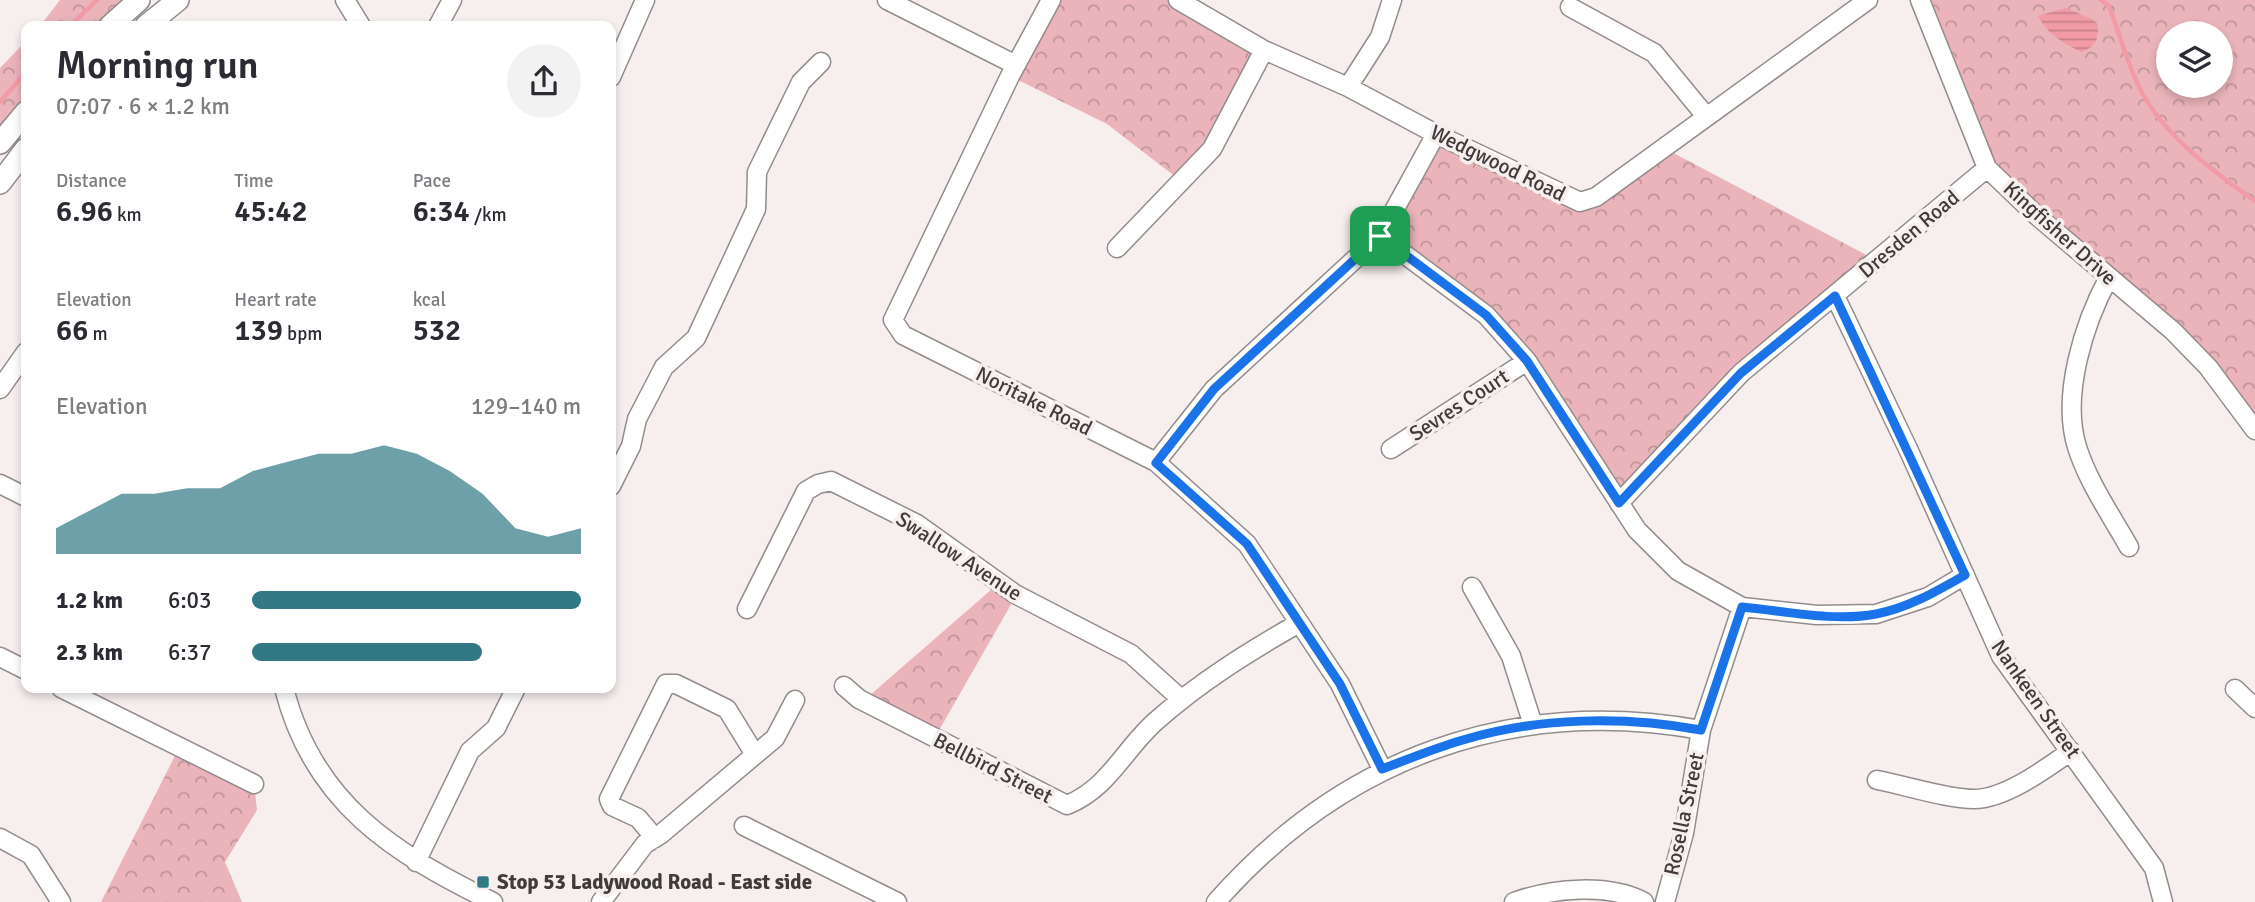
<!DOCTYPE html>
<html lang="en">
<head>
<meta charset="utf-8">
<style>
  :root { --surface:#fff; --page:#f2f2f3; --text:#2b2b33; --muted:#7c7c81; --accent:#327985 }
  body { margin:0; font-family:Signika,sans-serif; background:var(--page); color:var(--text); height:100vh; display:flex; flex-direction:column; font-size:26px; white-space:nowrap }
  * { box-sizing:border-box; margin:0 }
  p { font-size:23px; color:var(--muted) }
  .icon { flex:none; width:38px; height:38px; fill:none; stroke:currentColor; stroke-width:2; stroke-linecap:round; stroke-linejoin:round }
  .map { position:relative; flex:1; overflow:hidden }
  .drawer { position:absolute; left:21px; top:21px; width:595px; height:672px; display:flex; flex-direction:column; background:var(--surface); border-radius:14px; box-shadow:0 4px 10px #0003 }
  .drawer>* { flex:none }
  .tools { position:absolute; left:2156px; top:21px; display:grid; gap:14px }
  .tools a { display:grid; place-items:center; width:77px; height:77px; border-radius:50%; background:var(--surface); box-shadow:0 4px 10px #0003; font-size:35px }
  .pin { position:absolute; display:grid; place-items:center; width:60px; height:60px; color:#fff; margin:-30px; border-radius:14px; box-shadow:0 4px 10px #0006 }
  .round { display:grid; place-items:center; flex:none; width:74px; height:74px; border-radius:37px; background:var(--page) }
  .summary { display:flex; align-items:center; justify-content:space-between; height:119px; padding:0 35px }
  h1 { font-size:38px; font-weight:600; line-height:52px }
  .figures { display:grid; grid-template-columns:repeat(3,1fr); gap:10px; height:119px; padding:7px 35px }
  .figures div { display:grid; align-content:center }
  .figures b { font-size:30px; font-weight:600 }
  .figures small { font-size:19px; font-weight:400 }
  .figures p { font-size:19px }
  .chart { height:196px; padding:14px 35px }
  .chart p { display:flex; justify-content:space-between }
  .chart svg { width:100%; height:126px; margin-top:7px; fill:var(--accent); opacity:.7 }
  ul { padding:0 35px; list-style:none; font-size:23px }
  li { display:grid; grid-template-columns:112px 84px 1fr; align-items:center; height:52px }
  li i { height:18px; border-radius:9px; background:var(--accent) }
  .map>svg:first-child { display:block }
</style>
</head>
<body>
<div class="map">
<svg width="2255" height="902" viewBox="0 0 2255 902">
  <defs>
    <pattern id="forest-crowns" width="20" height="18" patternUnits="userSpaceOnUse" patternTransform="scale(1.75)"><rect width="20" height="18" fill="#eab4ba"/><path d="M2 6a3 3 0 1 1 6 0M12 15a3 3 0 1 1 6 0" fill="none" stroke="#bf9498"/></pattern>
    <pattern id="water-rules" width="6" height="5" patternUnits="userSpaceOnUse" patternTransform="scale(1.75)"><rect width="6" height="5" fill="#f29ba6"/><path d="M0 2.5h6" fill="none" stroke="#c58088"/></pattern>
  </defs>
  <rect width="100%" height="100%" fill="#f7eeee"/>
  <path fill="url(#forest-crowns)" fill-rule="evenodd" d="M60,0h69l-28,26h-61z
    M1051,0h127l86,50 -83,131 -74,-57 -97,-48z
    M1920,0h335v430l-47,-63 -221,-199zM2168,33h53v53h-53z
    M26,41v60l-26,34v-67z
    M1436,134l143,68 83,-55 214,113 -135,113 -122,130 -92,-142 -147,-125z
    M992,589l21,12 -75,131 -69,-36z
    M180,746l74,38 3,26 -32,52 17,40h-141z"/>
  <path fill="url(#water-rules)" d="M2066,8l26,11 6,8c0,14 -3,20 -17,25 -19,-10 -33,-17 -43,-36z"/>
  <g fill="none" stroke-linecap="round" stroke-linejoin="round">
    <path stroke="#f29ba6" stroke-width="4.5" d="M2101,0l8,6c9,24 16,49 26,72 21,52 76,92 120,123
      M70,26l27,-26
      M0,102l26,-30"/>
    <defs>
      <path id="minor" d="M345,0l16,26
        M887,0l129,65
        M1051,0l-41,76 -117,244 10,15 253,127 91,82 93,140 42,85
        M1178,0l86,50 84,37 88,47 144,68 16,-5 272,-197
        M1920,0l67,168 49,47 137,116 35,36 47,63
        M1570,7l84,46 51,62
        M438,26l14,-26
        M611,77l34,-77
        M1348,87l32,-50 12,-37
        M1380,236l106,79 41,46 110,169 41,41 64,36 75,8 59,-1 52,-17 37,-22
        M1117,248l95,-99 52,-99
        M2109,277c-25,46 -48,118 -32,170 11,35 34,68 52,100
        M1835,296l74,155 92,205 153,212 9,34
        M0,389l26,-37
        M1391,449l136,-88
        M1156,462l58,-73 166,-153 56,-102
        M0,484l26,13
        M611,486l20,-40 6,-27 27,-52 32,-29 60,-129 1,-37 44,-90 20,-20
        M1619,503l122,-130 246,-205
        M1472,587l39,69 22,69
        M747,609l59,-118 12,-7 13,-3 86,43 98,70 116,60 50,45
        M0,657l26,13
        M844,686l15,13 208,106c42,-17 57,-56 89,-84 44,-39 92,-69 143,-98
        M61,688l193,96
        M284,688c29,115 109,165 209,214
        M2235,689l20,19
        M1877,780c27,5 70,19 97,19 31,0 73,-31 97,-48
        M744,826l153,76
        M0,838l31,17 30,47
        M655,838l-17,-20 -26,-12 -3,-7 57,-115h10l51,25 27,44
        M416,862l54,-111 26,-23 20,-40
        M601,902l44,-58 16,-10 114,-96 20,-38
        M1216,902c127,-144 295,-206 485,-172
        M1514,902c38,-14 95,-19 130,0
        M1665,902l19,-69 17,-103 41,-123"/>
      <path id="major" d="M110,26l29,-26
        M146,26l32,-26
        M0,143l26,-31
        M0,183l26,-34"/>
    </defs>
    <use href="#minor" stroke="#948c8c" stroke-width="21"/>
    <use href="#major" stroke="#948c8c" stroke-width="24"/>
    <use href="#minor" stroke="#fff" stroke-width="18"/>
    <use href="#major" stroke="#fff" stroke-width="21"/>
  </g>
  <g fill="none" stroke-linecap="round" stroke-linejoin="round">
    <defs>
      <path id="route" d="M1380,236l106,79 41,46 92,142 122,-130 94,-77 130,279c-28,16 -57,33 -89,39 -42,8 -91,-3 -134,-7l-41,123c-77,-14 -162,-13 -238,10 -28,8 -54,19 -81,29l-42,-85 -93,-140 -91,-81 58,-74z"/>
    </defs>
    <use href="#route" stroke="#fff" stroke-width="14"/>
    <use href="#route" stroke="#1a73e8" stroke-width="9"/>
  </g>
  <rect fill="#327985" stroke="#f7eeee" stroke-width="2.5" x="476" y="875" width="14" height="14" rx="3.5"/>
  <g text-anchor="middle" dominant-baseline="central" stroke-width="7" stroke-linejoin="round" paint-order="stroke">
    <g font-size="21" fill="#3f3b3b" stroke="#f7eeee">
      <text transform="translate(1498 163) rotate(26)">Wedgwood Road</text>
      <text transform="translate(2060 233) rotate(42)">Kingfisher Drive</text>
      <text transform="translate(1909 234) rotate(-40)">Dresden Road</text>
      <text transform="translate(1034 401) rotate(27)">Noritake Road</text>
      <text transform="translate(1459 405) rotate(-33)">Sevres Court</text>
      <text transform="translate(959 556) rotate(33)">Swallow Avenue</text>
      <text transform="translate(2036 699) rotate(55)">Nankeen Street</text>
      <text transform="translate(993 768) rotate(27)">Bellbird Street</text>
      <text transform="translate(1684 814) rotate(-78)">Rosella Street</text>
    </g>
    <g font-size="21" font-weight="bold" fill="#3f3b3b" stroke="#f7eeee" text-anchor="start">
      <text x="497" y="882">Stop 53 Ladywood Road - East side</text>
    </g>
  </g>
</svg>
<div class="tools">
<a><svg class="icon" aria-label="layers" viewBox="0 0 24 24"><path d="M12 4l9 5-9 5-9-5zM3 14l9 5 9-5"/></svg></a>
</div>
<div class="pin" style="left:1380px;top:236px;background:#1e9e55"><svg class="icon" aria-label="arrive" viewBox="0 0 24 24"><path d="M6 21V4h12l-3 4 3 4H6"/></svg></div>
<section class="drawer">
<div class="summary"><div><h1>Morning run</h1><p>07:07 · 6 × 1.2 km</p></div><a class="round"><svg class="icon" aria-label="share" viewBox="0 0 24 24"><path d="M12 15V3M7 8l5-5 5 5M5 13v7h14v-7"/></svg></a></div>
<div class="figures">
<div><p>Distance</p><b>6.96<small> km</small></b></div>
<div><p>Time</p><b>45:42</b></div>
<div><p>Pace</p><b>6:34<small> /km</small></b></div>
</div>
<div class="figures">
<div><p>Elevation</p><b>66<small> m</small></b></div>
<div><p>Heart rate</p><b>139<small> bpm</small></b></div>
<div><p>kcal</p><b>532</b></div>
</div>
<div class="chart"><p><span>Elevation</span>129–140 m</p>
<svg viewBox="0 0 160 44" preserveAspectRatio="none"><path d="M0 44V35L10 29L20 23L30 23L40 21L50 21L60 15L70 12L80 9L90 9L100 6L110 9L120 15L130 23L140 35L150 38L160 35V44z"/></svg>
</div>
<ul>
<li><b>1.2 km</b>6:03<i style="width:100%"></i></li>
<li><b>2.3 km</b>6:37<i style="width:70%"></i></li>
</ul>
</section>
</div>
</body>
</html>
